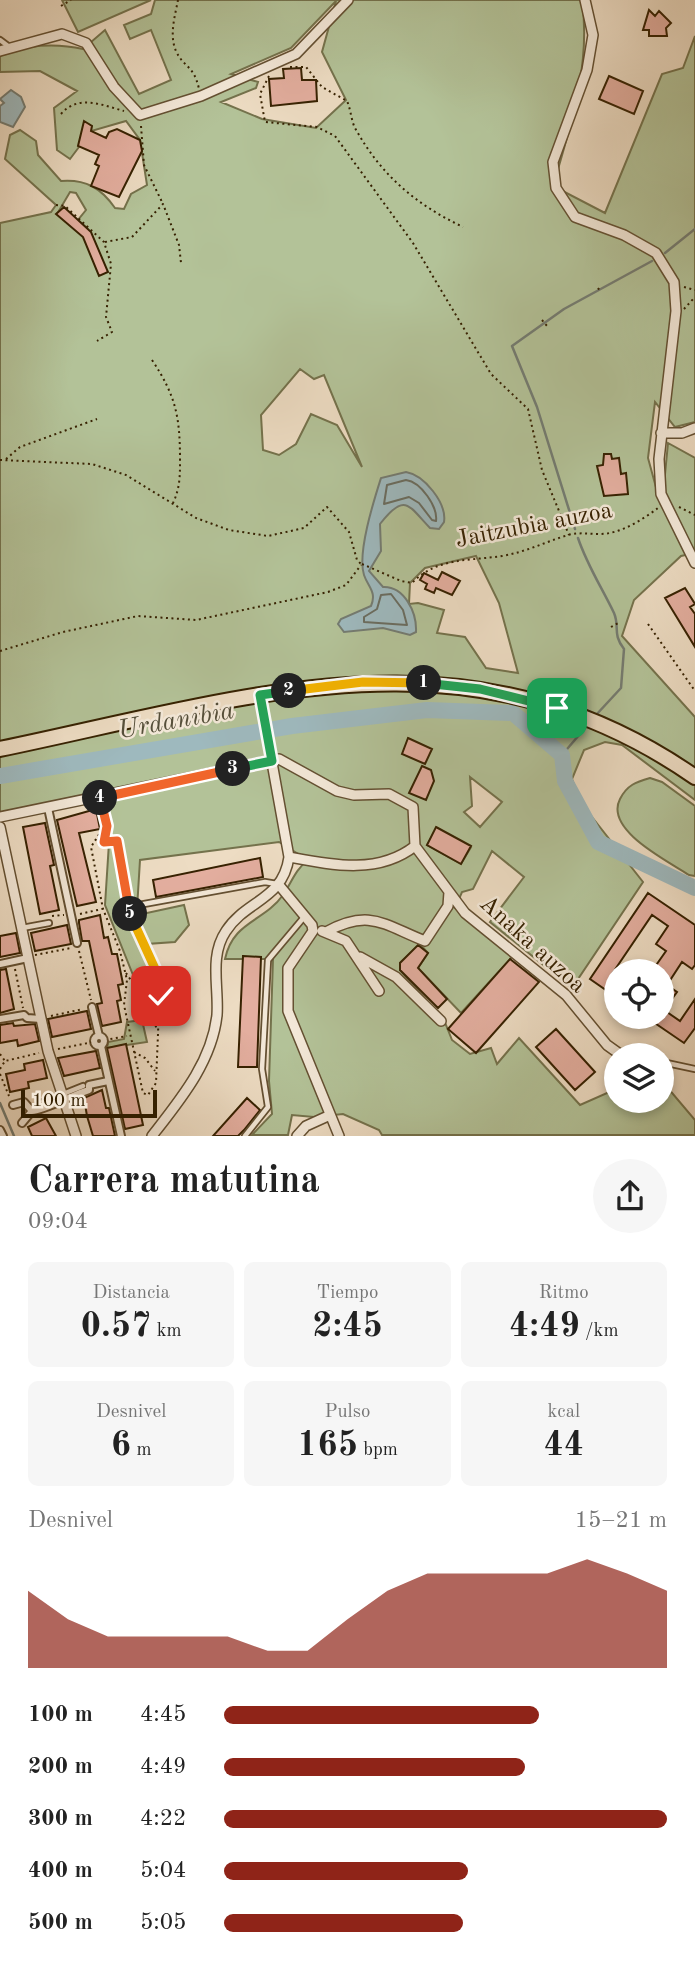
<!DOCTYPE html>
<html lang="es">
<head>
<meta charset="utf-8">
<style>
  :root { --surface:#fff; --page:#f6f6f6; --text:#222; --muted:#767676; --accent:#8f2418 }
  body { margin:0; font-family:"Old Standard TT",serif; background:var(--page); color:var(--text); height:100vh; display:flex; flex-direction:column; font-size:26px; white-space:nowrap }
  * { box-sizing:border-box; margin:0 }
  p { font-size:23px; color:var(--muted) }
  .icon { flex:none; width:38px; height:38px; fill:none; stroke:currentColor; stroke-width:2; stroke-linecap:round; stroke-linejoin:round }
  .map { position:relative; height:1136px; overflow:hidden }
  .sheet { display:flex; flex-direction:column; background:var(--surface); flex:1 }
  .sheet>* { flex:none }
  .controls { position:absolute; left:604px; top:959px; display:grid; gap:14px }
  .controls a { display:grid; place-items:center; width:70px; height:70px; border-radius:50%; background:var(--surface); box-shadow:0 4px 10px #0003; font-size:35px }
  .scale { position:absolute; left:21px; bottom:18px; width:136px; box-sizing:border-box; padding-left:7px; border:4px solid #362101; border-top:0; font-size:19px; line-height:24px; white-space:nowrap; color:#362101; -webkit-text-stroke:5px #f3e8d8; paint-order:stroke }
  .pin { position:absolute; display:grid; place-items:center; width:60px; height:60px; color:#fff; margin:-30px; border-radius:14px; box-shadow:0 4px 10px #0006 }
  .km { position:absolute; width:35px; height:35px; margin:-18px; border-radius:50%; background:#222; color:#fff; font-size:19px; line-height:35px; text-align:center }
  .round { display:grid; place-items:center; flex:none; width:74px; height:74px; border-radius:37px; background:var(--page) }
  .overview { display:flex; align-items:center; justify-content:space-between; height:119px; padding:0 28px }
  h1 { font-size:38px; font-weight:700; line-height:52px }
  .stats { display:grid; grid-template-columns:repeat(3,1fr); gap:10px; height:119px; padding:7px 28px }
  .stats div { display:grid; align-content:center; border-radius:10px; background:var(--page); text-align:center }
  .stats b { font-size:35px; font-weight:700 }
  .stats small { font-size:19px; font-weight:400 }
  .stats p { font-size:19px }
  .chart { height:196px; padding:14px 28px }
  .chart p { display:flex; justify-content:space-between }
  .chart svg { width:100%; height:126px; margin-top:7px; fill:var(--accent); opacity:.7 }
  ul { padding:0 28px; list-style:none; font-size:23px }
  li { display:grid; grid-template-columns:112px 84px 1fr; align-items:center; height:52px }
  li i { height:18px; border-radius:9px; background:var(--accent) }
  .map>svg:first-child { display:block }
</style>
</head>
<body>
<div class="map">
<svg width="695" height="1136" viewBox="0 0 695 1136">
  <rect width="100%" height="100%" fill="#eddcc3"/>
  <filter id="stains"><feTurbulence type="fractalNoise" baseFrequency=".00286" numOctaves="4"/><feColorMatrix values="0 0 0 0 .2 0 0 0 0 .09 0 0 0 0 .02 0 0 0 .5 -.17"/></filter>
  <radialGradient id="worn" r=".72"><stop offset=".6" stop-color="#630" stop-opacity="0"/><stop offset="1" stop-color="#630" stop-opacity=".3"/></radialGradient>
  <path fill="#b3c298" stroke="#74724c" stroke-width="2" fill-rule="evenodd" d="M62,0h89l-73,32z
    M155,0h427c9,64 -11,125 -29,186l52,27 57,-139 21,-6 12,-32v386l-20,5 -20,-25 -7,56 12,44 3,-7 5,-52 27,15v95l-14,3 -47,44 -12,36 73,81v83l-73,-55 -17,-3 -21,8 -12,29 9,24 62,79 -71,106 -82,-66 34,-45 -32,-26 -19,38 -11,3 -7,16 57,49 -51,56 -43,-45 10,-15 -8,-9 -20,19v7l44,50 8,20 18,14 21,-6 6,16 22,-26 61,67 36,-16v12h46v-20l33,39v15h-313l-3,-5 -36,-16 -29,3 -22,-2 -4,20h-36l20,-21 -3,-33 4,-122h-48c8,-38 39,-37 58,-64 9,-13 12,-25 25,-35l-29,-18 -139,18 -3,49 10,4 37,-8 5,20 -14,17 -28,2 13,37 -17,9 -6,-5 -32,-80 5,-78 -5,-31 -105,21v-594l51,-11 5,-7 -51,-46 5,-24 10,-5 16,11 2,14 23,26c25,-2 40,7 54,27l9,1 7,-15 16,-9 -7,-45 -14,-19 -35,10 -21,28 -13,-9 -3,-42 23,-17 -37,-20 -40,1v-16c24,-12 57,-13 83,-7l22,-19 34,64 32,-14 -20,-50 -21,9 -6,-14 27,-11zM336,1l-14,51 24,48 -30,28 -54,-9 -41,-17 35,-14 2,-6 -27,-8 60,-26zM70,192l6,1 10,17 -8,10 10,9 -31,-15zM300,369l14,10 10,-4 38,92 -25,-42 -26,-11 -15,30 -17,11 -16,-5 -2,-35zM476,556l23,47 19,70 -32,-5 -21,-31 -28,-4 7,-23 -26,-7 -9,1 1,-21 15,-15zM470,777l32,25 -22,25 -16,-15 8,-6zM437,828l34,19 -10,17 -34,-19z
    M650,778l12,4 33,24v70l-6,-1c-21,-14 -85,-45 -69,-76 7,-14 16,-17 30,-21z
    M142,1020l5,22 -40,6 1,-6 16,-3 3,-17z"/>
  <path fill="#9eb9be" stroke="#747c72" stroke-width="2" d="M11,90l10,7 4,10 -12,20 -13,-5v-16l4,-3 -4,-4z
    M406,472c18,3 41,31 38,50l-5,7 -9,-1c-22,-23 -25,-36 -50,-4l1,27 -12,20 14,16c21,-1 34,25 33,45l-6,3 -27,-7 -39,4 -6,-8 3,-5 30,-13c6,-14 -3,-19 -7,-31 -7,-22 10,-75 17,-97z"/>
  <g fill="none" stroke-linecap="round" stroke-linejoin="round">
    <path stroke="#6a6d60" stroke-width="2" d="M406,480c15,2 32,27 30,41l-4,-1 -13,-17 -10,-6 -25,7 3,-19z
      M391,594l12,16 4,15 -43,-3v-5l13,-8 4,-14z"/>
    <path stroke="#747c72" stroke-width="2.5" d="M665,253l30,-24
      M575,529l-38,-122 -25,-61 52,-37 88,-48
      M578,538c9,27 24,50 36,75 6,14 -2,21 10,36l-3,39 -25,27
      M562,755l23,-27
      M0,1103l14,33"/>
    <path stroke="#9eb9be" stroke-width="16" d="M0,776l292,-50 135,-16 86,3 49,42 3,26 33,61 97,46"/>
  </g>
  <path fill="#e3ae9f" stroke="#362101" stroke-width="2" d="M649,10l6,6 4,-5 12,12 -5,5 1,8h-18v-6h-6z
    M301,68l1,12h14l1,21 -46,5 -2,-27 15,-1 -1,-9z
    M609,76l34,15 -9,23 -35,-15z
    M84,121l8,5 -1,5 15,7 3,-6 8,-3 23,11 2,11 -23,46 -28,-11 8,-20 -4,-2 4,-9 -21,-9z
    M64,207l27,25 17,40 -9,4 -16,-39 -27,-23z
    M604,454h7l1,5 7,-1 2,16 5,-1 2,21 -24,2 -7,-30 6,-1z
    M442,572l18,9 -8,14 -16,-7 -2,5 -9,-4 2,-5 -7,-4 4,-7 14,7z
    M685,588l10,16 -5,3 5,7v33l-30,-49z
    M408,738l24,11 -7,15 -23,-10z
    M422,766l9,4 3,11 -8,19 -17,-7z
    M96,809l4,20 -21,4 17,69 -19,4 -20,-86z
    M45,823l9,42 -4,1 9,44 -19,4 -17,-87z
    M436,827l35,19 -10,18 -34,-19z
    M260,858l3,19 -107,20 -3,-17z
    M648,893l47,32v40l-3,4 -10,-7 -15,23 10,7 -13,18 16,11 15,-22v29l-11,15 -38,-26h16v-46h-10l14,-20 -10,-7 12,-18 -16,-11 -40,59 4,3v20l-26,-18z
    M100,915l4,23 4,-1 4,17h5l6,30 -5,1 3,15 -4,1 4,21 -19,4 -5,-22 5,-1 -13,-62h-7l-3,-18v-3z
    M67,925l4,19 -36,7 -4,-18z
    M16,933l4,20 -20,4v-21z
    M418,945l10,8 -10,15 29,31 -9,9 -38,-38v-7z
    M243,956l18,1 -4,110h-19z
    M510,959l29,23 -63,71 -28,-24z
    M6,969l8,40 -14,4v-43z
    M87,1011l4,18 -39,8 -4,-18z
    M13,1023l1,3 21,-2 4,17 -21,5 -1,-6 -17,3v-18z
    M556,1029l39,43 -20,18 -39,-43z
    M126,1044l17,81 -18,4 -18,-81z
    M96,1051l4,17 -36,8 -6,-18z
    M43,1060l4,18 -19,4 1,6 -19,4 -4,-18 19,-4 -1,-6z
    M102,1090l4,18h3l6,28h-22l-6,-20 -3,-18z
    M247,1098l13,12 -16,20 -6,6h-25z
    M46,1118l10,18h-24l-4,-9z"/>
  <g fill="none" stroke-linecap="round" stroke-linejoin="round">
    <defs>
      <path id="service" d="M0,40l8,6
        M133,906l132,-24 12,2
        M22,928l27,-5
        M662,1062l33,7
        M38,1104l45,-18
        M245,1136l23,-29 -6,-38 6,-109 37,-44"/>
      <path id="pedestrian" d="M48,808l29,135
        M0,964l28,-6
        M92,1007l7,29
        M0,1019l24,-4 3,3 14,1
        M94 1041a5 5 0 1 1 10 0a5 5 0 1 1-10 0Z
        M101,1046l20,90
        M13,1105l11,-3 8,9c11,0 43,-17 57,-21v-5l19,-4
        M22,1123l10,-12
        M0,1130l3,6"/>
      <path id="minor" d="M585,0l8,35 -6,35 -34,92 3,26 19,29 49,18 32,18 18,29 2,29 -17,148 2,35 34,69
        M0,51l62,-17 24,9 28,44 26,28 61,-19 95,-42 52,-54
        M661,433h21l13,-5
        M0,817l279,-58 58,32 17,4 35,-1 24,13 2,39
        M0,827l48,224 28,85
        M289,857c43,8 89,18 126,-11l50,67 101,82 41,50 14,10
        M279,885l33,40 1,6 -25,37v43l51,125
        M322,931l24,10 33,50
        M326,932c44,-24 58,-7 99,9l23,-35 1,-14
        M360,957l36,20 45,44
        M152,1136c28,-36 60,-74 65,-121 2,-28 -8,-59 9,-84 20,-31 57,-31 63,-74l-29,-161
        M297,1136l9,-10 22,-10"/>
      <path id="primary" d="M0,749c246,-51 467,-130 695,28"/>
    </defs>
    <use href="#service" stroke="#645032" stroke-width="8"/>
    <use href="#pedestrian" stroke="#645032" stroke-width="10"/>
    <use href="#minor" stroke="#645032" stroke-width="12"/>
    <use href="#primary" stroke="#362101" stroke-width="18"/>
    <path stroke="#362101" stroke-width="2" stroke-dasharray="2 3.5" stroke-linecap="butt" d="M178,0c-3,16 -9,35 -2,51 7,16 18,14 23,38
      M61,6l10,-6
      M290,67h16l16,20 25,14c4,9 4,19 8,27 26,47 60,76 108,99
      M269,76l-9,18 5,28 52,5 18,9 78,107 78,131 37,35 14,61 27,65
      M61,114c17,-20 41,-9 63,-3
      M141,126l3,39 19,39
      M56,205l9,1 39,36 7,22 -5,53 6,15 -15,9
      M105,242l27,-5 31,-33 16,41 2,18
      M684,287l11,3
      M598,288l2,3
      M684,309l11,-12
      M542,320l5,6
      M152,360c24,36 28,57 28,100 0,16 0,28 -7,43
      M6,459l14,-12 77,-28
      M0,460l92,4 34,11 70,43 33,12 39,6 36,-8 23,-21 22,25 8,28 4,4
      M679,507l16,8
      M362,564l39,17 11,2c25,-26 58,-22 90,-27 24,-4 43,-14 66,-21 11,-3 21,-1 32,-1 20,0 42,-14 58,-26
      M648,624l47,67
      M611,627l9,-5
      M0,651l63,-19 75,-16 58,4 132,-28 18,-7 15,-20
      M101,805l6,21 -2,18 9,-4 4,6 9,57
      M105,825l-14,22 12,62 17,42 7,29 -3,25 19,88 5,2 8,-12 4,-99 -30,-72
      M80,914l22,-5
      M52,916l12,-1
      M79,951l12,49
      M35,955l36,-7
      M15,969l8,39
      M126,973l17,25 14,31
      M51,1016l32,-7
      M105,1040l22,-4
      M58,1049l35,-7
      M134,1052l11,6 10,13
      M0,1054l5,7
      M0,1069l5,-8 34,-8
      M0,1074l9,22"/>
    <use href="#service" stroke="#f3e8d8" stroke-width="4.5"/>
    <use href="#pedestrian" stroke="#f3e8d8" stroke-width="6"/>
    <use href="#minor" stroke="#f3e8d8" stroke-width="9"/>
    <use href="#primary" stroke="#eddcc3" stroke-width="14"/>
  </g>
  <g fill="none" stroke-linecap="round" stroke-linejoin="round">
    <defs>
      <path id="split-1" d="M424,683l56,6 77,19"/>
      <path id="split-2" d="M289,691l74,-9 61,1"/>
      <path id="split-3" d="M233,769l39,-8 -12,-66 29,-4"/>
      <path id="split-4" d="M100,798l133,-29"/>
      <path id="split-5" d="M100,798l7,28 -3,16 13,-1 13,73"/>
      <path id="split-6" d="M130,914l27,59 4,23"/>
    </defs>
    <use href="#split-1" stroke="#fff" stroke-width="14"/>
    <use href="#split-2" stroke="#fff" stroke-width="14"/>
    <use href="#split-3" stroke="#fff" stroke-width="14"/>
    <use href="#split-4" stroke="#fff" stroke-width="14"/>
    <use href="#split-5" stroke="#fff" stroke-width="14"/>
    <use href="#split-6" stroke="#fff" stroke-width="14"/>
    <use href="#split-1" stroke="#22a559" stroke-width="9"/>
    <use href="#split-2" stroke="#f5b400" stroke-width="9"/>
    <use href="#split-3" stroke="#22a559" stroke-width="9"/>
    <use href="#split-4" stroke="#f0652b" stroke-width="9"/>
    <use href="#split-5" stroke="#f0652b" stroke-width="9"/>
    <use href="#split-6" stroke="#f5b400" stroke-width="9"/>
  </g>
  <g text-anchor="middle" dominant-baseline="central" stroke-width="5" stroke-linejoin="round" paint-order="stroke">
    <g font-size="24" fill="#362101" stroke="#f3e8d8">
      <text transform="translate(534 526) rotate(-11)">Jaitzubia auzoa</text>
      <text transform="translate(532 945) rotate(42)">Anaka auzoa</text>
    </g>
    <g font-size="26" font-style="italic" fill="#554f3a" stroke="#f3e8d8">
      <text transform="translate(176 721) rotate(-10)">Urdanibia</text>
    </g>
  </g>
  <rect width="100%" height="100%" filter="url(#stains)"/>
  <rect width="100%" height="100%" fill="url(#worn)"/>
</svg>
<div class="controls">
<a><svg class="icon" aria-label="locate" viewBox="0 0 24 24"><circle cx="12" cy="12" r="6"/><path d="M12 2v4M12 18v4M2 12h4M18 12h4"/></svg></a>
<a><svg class="icon" aria-label="layers" viewBox="0 0 24 24"><path d="M12 4l9 5-9 5-9-5zM3 14l9 5 9-5"/></svg></a>
</div>
<div class="scale">100 m</div>
<div class="pin" style="left:557px;top:708px;background:#1e9e55"><svg class="icon" aria-label="arrive" viewBox="0 0 24 24"><path d="M6 21V4h12l-3 4 3 4H6"/></svg></div>
<div class="pin" style="left:161px;top:996px;background:#d93025"><svg class="icon" aria-label="check" viewBox="0 0 24 24"><path d="M5 12l5 5 9-10"/></svg></div>
<b class="km" style="left:424px;top:683px">1</b>
<b class="km" style="left:289px;top:691px">2</b>
<b class="km" style="left:233px;top:769px">3</b>
<b class="km" style="left:100px;top:798px">4</b>
<b class="km" style="left:130px;top:914px">5</b>
</div>
<section class="sheet">
<div class="overview"><div><h1>Carrera matutina</h1><p>09:04</p></div><a class="round"><svg class="icon" aria-label="share" viewBox="0 0 24 24"><path d="M12 15V3M7 8l5-5 5 5M5 13v7h14v-7"/></svg></a></div>
<div class="stats">
<div><p>Distancia</p><b>0.57<small> km</small></b></div>
<div><p>Tiempo</p><b>2:45</b></div>
<div><p>Ritmo</p><b>4:49<small> /km</small></b></div>
</div>
<div class="stats">
<div><p>Desnivel</p><b>6<small> m</small></b></div>
<div><p>Pulso</p><b>165<small> bpm</small></b></div>
<div><p>kcal</p><b>44</b></div>
</div>
<div class="chart"><p><span>Desnivel</span>15–21 m</p>
<svg viewBox="0 0 160 44" preserveAspectRatio="none"><path d="M0 44V17L10 27L20 33L30 33L40 33L50 33L60 38L70 38L80 27L90 17L100 11L110 11L120 11L130 11L140 6L150 11L160 17V44z"/></svg>
</div>
<ul>
<li><b>100 m</b>4:45<i style="width:71%"></i></li>
<li><b>200 m</b>4:49<i style="width:68%"></i></li>
<li><b>300 m</b>4:22<i style="width:100%"></i></li>
<li><b>400 m</b>5:04<i style="width:55%"></i></li>
<li><b>500 m</b>5:05<i style="width:54%"></i></li>
</ul>
</section>
</body>
</html>
